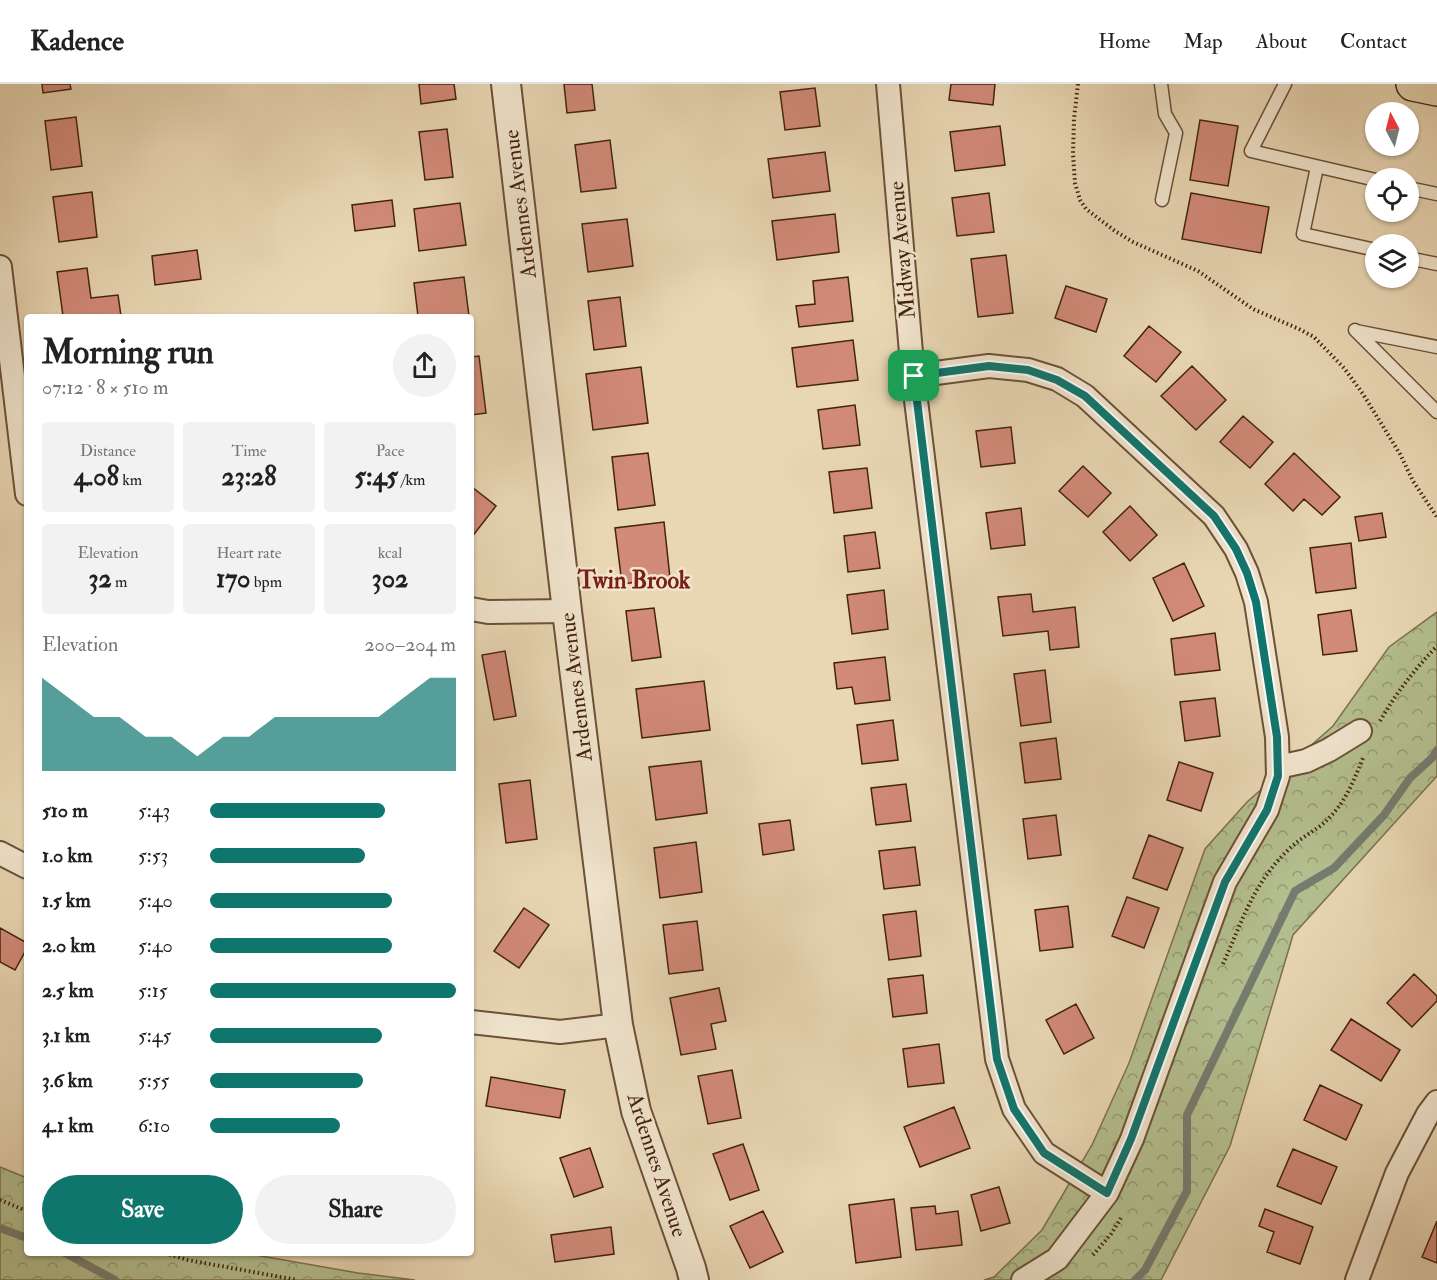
<!DOCTYPE html>
<html lang="en">
<head>
<meta charset="utf-8">
<style>
  :root { --surface:#fff; --page:#f2f2f2; --text:#222; --muted:#767676; --line:#e0e0e0; --accent:#0f766e }
  body { margin:0; font-family:"IM FELL Double Pica",serif; background:var(--page); color:var(--text); height:100vh; display:flex; flex-direction:column; font-size:22px; white-space:nowrap }
  * { box-sizing:border-box; margin:0 }
  p { font-size:20px; color:var(--muted) }
  .icon { flex:none; width:33px; height:33px; fill:none; stroke:currentColor; stroke-width:2; stroke-linecap:round; stroke-linejoin:round }
  .map { position:relative; flex:1; overflow:hidden }
  .side { position:absolute; left:24px; top:230px; width:450px; height:942px; display:flex; flex-direction:column; background:var(--surface); border-radius:6px; box-shadow:0 2px 4px #0004 }
  .side>* { flex:none }
  .needle { width:39px; rotate:353deg }
  .buttons { position:absolute; left:1365px; top:18px; display:grid; gap:12px }
  .buttons a { display:grid; place-items:center; width:54px; height:54px; border-radius:50%; background:var(--surface); box-shadow:0 2px 4px #0004; font-size:30px }
  .pin { position:absolute; display:grid; place-items:center; width:51px; height:51px; color:#fff; margin:-26px; border-radius:12px; box-shadow:0 3px 9px #0006 }
  .round { display:grid; place-items:center; flex:none; width:63px; height:63px; border-radius:32px; background:var(--page) }
  .head { display:flex; align-items:center; justify-content:space-between; height:102px; padding:0 18px }
  h1 { font-size:33px; font-weight:700; line-height:45px }
  .stats { display:grid; grid-template-columns:repeat(3,1fr); gap:9px; height:102px; padding:6px 18px }
  .stats div { display:grid; align-content:center; border-radius:6px; background:var(--page); text-align:center }
  .stats b { font-size:26px; font-weight:700 }
  .stats small { font-size:16px; font-weight:400 }
  .stats p { font-size:16px }
  .chart { height:168px; padding:12px 18px }
  .chart p { display:flex; justify-content:space-between }
  .chart svg { width:100%; height:108px; margin-top:6px; fill:var(--accent); opacity:.7 }
  .button { display:flex; gap:12px; margin-top:auto; padding:12px 18px }
  .button a { flex:1; height:69px; border-radius:36px; background:var(--accent); color:#fff; font-size:24px; font-weight:700; line-height:69px; text-align:center }
  .button a+a { background:var(--page); color:var(--text) }
  ul { padding:0 18px; list-style:none; font-size:20px }
  li { display:grid; grid-template-columns:96px 72px 1fr; align-items:center; height:45px }
  li i { height:15px; border-radius:8px; background:var(--accent) }
  header { display:flex; align-items:center; gap:36px; box-sizing:border-box; height:84px; padding:0 30px; background:var(--surface); border-bottom:2px solid var(--line) }
  header strong { font-size:28px }
  nav { display:flex; gap:33px; margin-inline-start:auto; font-size:21px }
  .map>svg:first-child { display:block }
</style>
</head>
<body>
<header>
<strong>Kadence</strong>
<nav><a>Home</a><a>Map</a><a>About</a><a>Contact</a></nav>
</header>
<div class="map">
<svg width="1437" height="1196" viewBox="0 0 1437 1196">
  <defs>
    <pattern id="park-crowns" width="20" height="18" patternUnits="userSpaceOnUse" patternTransform="scale(1.5)"><rect width="20" height="18" fill="#b4bf8f"/><path d="M2 6a3 3 0 1 1 6 0M12 15a3 3 0 1 1 6 0" fill="none" stroke="#949b73"/></pattern>
  </defs>
  <rect width="100%" height="100%" fill="#e9d7b4"/>
  <filter id="stains"><feTurbulence type="fractalNoise" baseFrequency=".00333" numOctaves="4"/><feColorMatrix values="0 0 0 0 .2 0 0 0 0 .09 0 0 0 0 .02 0 0 0 .5 -.17"/></filter>
  <radialGradient id="worn" r=".72"><stop offset=".6" stop-color="#630" stop-opacity="0"/><stop offset="1" stop-color="#630" stop-opacity=".3"/></radialGradient>
  <path fill="url(#park-crowns)" stroke="#7c714e" stroke-width="1.5" d="M1437,528v164l-144,159 -63,211 -69,134h-177l10,-3 48,-47 50,-85 37,-82 76,-214 42,-47 86,-76 56,-79z
    M0,1083l27,11v74l217,1 114,20 57,7h-415z"/>
  <g fill="none" stroke-linecap="round" stroke-linejoin="round">
    <path stroke="#767c70" stroke-width="8" d="M0,1144l27,10
      M63,1168l52,28
      M1135,1196l10,-10 42,-79v-76l108,-224 39,-23 50,-53 26,-37 22,-20 5,-8"/>
  </g>
  <path fill="#d28a79" stroke="#43230e" stroke-width="1.5" d="M42,0h28l1,5 -28,4z
    M419,0h35l2,15 -35,5z
    M564,0h28l3,26 -28,3z
    M951,0h44l-2,21 -44,-5z
    M815,4l5,38 -35,4 -5,-38z
    M76,33l6,49 -31,4 -6,-49z
    M1200,36l38,6 -10,60 -38,-6z
    M1000,42l5,39 -50,6 -5,-39z
    M447,45l6,48 -28,3 -6,-48z
    M610,56l6,48 -35,4 -6,-47z
    M825,68l5,39 -57,7 -5,-39z
    M92,108l5,45 -38,5 -6,-45z
    M989,109l5,39 -37,4 -5,-38z
    M1191,109l78,14 -8,46 -79,-14z
    M392,116l3,26 -40,5 -3,-26z
    M460,119l6,42 -47,6 -5,-42z
    M835,130l4,38 -62,8 -5,-39z
    M627,135l6,47 -45,6 -6,-48z
    M197,166l4,29 -46,6 -3,-29z
    M1006,171l7,58 -35,4 -7,-58z
    M87,184l4,30 27,-3 3,21h-58l-6,-44z
    M464,193l5,39h-51l-4,-33z
    M848,193l5,44 -54,6 -3,-21 19,-2 -2,-23z
    M1066,202l41,13 -11,33 -41,-14z
    M620,213l6,49 -32,4 -6,-49z
    M1149,242l32,26 -25,30 -32,-26z
    M853,256l5,40 -61,7 -5,-39z
    M479,272l7,57 -15,2v-58z
    M1192,282l34,34 -30,30 -35,-34z
    M641,283l7,56 -55,7 -7,-56z
    M855,321l5,40 -37,4 -5,-39z
    M1243,332l30,26 -23,26 -30,-26z
    M1011,343l4,36 -34,4 -5,-36z
    M648,369l7,52 -37,5 -6,-53z
    M1294,369l46,44 -18,18 -18,-16 -11,12 -28,-27z
    M1083,382l28,27 -23,24 -29,-26z
    M867,384l5,40 -38,5 -5,-41z
    M472,403l24,19 -25,32v-49z
    M1130,422l27,29 -27,26 -27,-29z
    M1021,424l4,37 -34,4 -5,-36z
    M1382,429l4,24 -27,4 -4,-24z
    M664,438l6,56 -48,6 -7,-56z
    M875,448l5,36 -32,4 -4,-36z
    M1351,459l5,45 -40,5 -6,-45z
    M1184,479l20,43 -31,15 -20,-43z
    M884,506l4,39 -36,5 -5,-39z
    M1031,510l2,18 42,-5 4,40 -29,3 -2,-19 -45,5 -5,-39z
    M654,524l7,49 -29,4 -6,-50z
    M1351,526l6,41 -34,4 -5,-40z
    M1215,549l5,37 -45,5 -4,-36z
    M505,567l11,65 -22,4 -12,-65z
    M885,573l5,43 -35,4 -3,-17 -15,2 -3,-26z
    M1045,586l6,52 -30,4 -7,-52z
    M704,597l6,49 -68,8 -6,-49z
    M1215,614l5,38 -35,5 -5,-39z
    M893,636l5,40 -36,4 -5,-39z
    M1056,654l5,41 -36,4 -5,-40z
    M701,677l6,52 -51,7 -7,-53z
    M1179,678l34,11 -12,38 -34,-11z
    M530,696l7,59 -31,4 -7,-59z
    M906,700l5,37 -35,4 -5,-37z
    M1056,731l5,40 -33,4 -5,-40z
    M790,736l4,30 -31,5 -4,-31z
    M1149,751l34,13 -16,42 -34,-12z
    M696,758l6,50 -42,6 -6,-50z
    M915,763l5,38 -36,4 -5,-38z
    M1127,813l32,11 -15,40 -32,-12z
    M1068,822l5,41 -33,4 -5,-41z
    M524,824l25,17 -30,43 -25,-17z
    M916,827l5,45 -32,4 -6,-45z
    M697,837l6,49 -34,4 -6,-49z
    M0,844l27,15v5l-12,22 -15,-8z
    M1414,890l23,22v5l-25,26 -25,-24z
    M923,891l4,38 -34,4 -5,-38z
    M719,904l7,33 -15,3 5,25 -35,6 -11,-57z
    M1076,920l18,34 -30,16 -18,-34z
    M1351,935l49,31 -19,31 -50,-31z
    M939,960l5,39 -36,4 -5,-38z
    M732,986l9,48 -33,6 -10,-48z
    M491,993l74,13 -5,28 -74,-12z
    M1320,1001l42,20 -16,35 -42,-20z
    M954,1023l16,41 -50,19 -16,-40z
    M743,1060l16,46 -29,10 -17,-46z
    M590,1064l13,39 -29,10 -14,-39z
    M1293,1065l44,18 -16,37 -44,-18z
    M999,1103l11,36 -29,8 -10,-36z
    M894,1115l7,58 -45,6 -7,-58z
    M935,1122l1,8 22,-3 4,34 -46,5 -5,-42z
    M1265,1125l48,18 -13,37 -33,-12 7,-20 -15,-6z
    M763,1127l20,41 -33,16 -20,-42z
    M1437,1137v42l-15,-6z
    M611,1143l3,27 -59,8 -4,-27z"/>
  <g fill="none" stroke-linecap="round" stroke-linejoin="round">
    <defs>
      <path id="service" d="M1161,0l4,30 11,19 -14,67
        M1285,0l-34,67 125,29
        M1317,83l-14,67 73,16
        M1408,104l29,6
        M1408,174l29,6
        M1355,246l82,82
        M1356,247l81,16"/>
      <path id="minor" d="M888,0l25,292 84,683 17,50 30,44 63,40
        M0,183l27,227
        M913,292l76,-10 39,4 29,9 28,17 129,120 22,33 11,24 9,29 21,135 1,39 -11,34 -42,72 -93,257 -25,54 -50,66 -34,21
        M471,525l17,3 79,-1
        M1278,683l28,-6 23,-11 31,-19
        M0,769l27,14
        M471,938l89,10 58,-7
        M1357,1196l40,-107 31,-59 9,-12"/>
      <path id="tertiary" d="M506,0l61,527 51,414 18,86 55,157 3,12"/>
      <path id="primary" d="M1413,0l24,5"/>
    </defs>
    <use href="#service" stroke="#6c5038" stroke-width="15"/>
    <use href="#minor" stroke="#6c5038" stroke-width="26"/>
    <use href="#tertiary" stroke="#6c5038" stroke-width="32"/>
    <use href="#primary" stroke="#43230e" stroke-width="36"/>
    <path stroke="#43230e" stroke-width="4" stroke-dasharray="1.5 3" stroke-linecap="butt" d="M1078,0l-4,35 -1,35 2,29 5,17 6,9 29,22 18,11 65,29 55,38 46,20 15,8 30,31 19,26 37,60 13,27 24,36
      M1380,637c17,-29 34,-51 57,-75
      M1223,880c14,-31 25,-64 45,-91 8,-11 18,-22 28,-30 11,-9 24,-15 33,-25 17,-17 25,-38 34,-60
      M0,1116l27,11
      M161,1168l27,8 109,20
      M1093,1171l18,-21 10,-16"/>
    <use href="#service" stroke="#f1e5ce" stroke-width="12"/>
    <use href="#minor" stroke="#f1e5ce" stroke-width="22"/>
    <use href="#tertiary" stroke="#f1e5ce" stroke-width="28"/>
    <use href="#primary" stroke="#e9d7b4" stroke-width="33"/>
  </g>
  <g fill="none" stroke-linecap="round" stroke-linejoin="round">
    <defs>
      <path id="route" d="M989,282l39,4 29,10 28,16 129,120 22,33 11,24 9,29 21,135 1,39 -11,34 -42,72 -94,257 -24,54 -63,-40 -30,-44 -17,-50 -83,-683z"/>
    </defs>
    <use href="#route" stroke="#fff" stroke-width="12"/>
    <use href="#route" stroke="#0f766e" stroke-width="8"/>
  </g>
  <g text-anchor="middle" dominant-baseline="central" stroke-width="5" stroke-linejoin="round" paint-order="stroke">
    <g font-size="22" fill="#43230e" stroke="#f1e5ce">
      <text transform="translate(520 120) rotate(-97)">Ardennes Avenue</text>
      <text transform="translate(902 166) rotate(-95)">Midway Avenue</text>
      <text transform="translate(576 603) rotate(-97)">Ardennes Avenue</text>
      <text transform="translate(657 1081) rotate(72)">Ardennes Avenue</text>
    </g>
    <g font-size="24" font-weight="bold" fill="#7a1f14" stroke="#f1e5ce">
      <text x="634" y="496">Twin Brook</text>
    </g>
  </g>
  <rect width="100%" height="100%" filter="url(#stains)"/>
  <rect width="100%" height="100%" fill="url(#worn)"/>
</svg>
<div class="buttons">
<a><svg class="needle" viewBox="-14 -14 28 28"><path d="M0-13l5 13h-10z" fill="#e53935"/><path d="M0 13l5-13h-10z" fill="#767676"/></svg></a>
<a><svg class="icon" aria-label="locate" viewBox="0 0 24 24"><circle cx="12" cy="12" r="6"/><path d="M12 2v4M12 18v4M2 12h4M18 12h4"/></svg></a>
<a><svg class="icon" aria-label="layers" viewBox="0 0 24 24"><path d="M12 4l9 5-9 5-9-5zM3 14l9 5 9-5"/></svg></a>
</div>
<div class="pin" style="left:914px;top:292px;background:#1e9e55"><svg class="icon" aria-label="arrive" viewBox="0 0 24 24"><path d="M6 21V4h12l-3 4 3 4H6"/></svg></div>
<section class="side">
<div class="head"><div><h1>Morning run</h1><p>07:12 · 8 × 510 m</p></div><a class="round"><svg class="icon" aria-label="share" viewBox="0 0 24 24"><path d="M12 15V3M7 8l5-5 5 5M5 13v7h14v-7"/></svg></a></div>
<div class="stats">
<div><p>Distance</p><b>4.08<small> km</small></b></div>
<div><p>Time</p><b>23:28</b></div>
<div><p>Pace</p><b>5:45<small> /km</small></b></div>
</div>
<div class="stats">
<div><p>Elevation</p><b>32<small> m</small></b></div>
<div><p>Heart rate</p><b>170<small> bpm</small></b></div>
<div><p>kcal</p><b>302</b></div>
</div>
<div class="chart"><p><span>Elevation</span>200–204 m</p>
<svg viewBox="0 0 160 44" preserveAspectRatio="none"><path d="M0 44V6L10 14L20 22L30 22L40 30L50 30L60 38L70 30L80 30L90 22L100 22L110 22L120 22L130 22L140 14L150 6L160 6V44z"/></svg>
</div>
<ul>
<li><b>510 m</b>5:43<i style="width:71%"></i></li>
<li><b>1.0 km</b>5:53<i style="width:63%"></i></li>
<li><b>1.5 km</b>5:40<i style="width:74%"></i></li>
<li><b>2.0 km</b>5:40<i style="width:74%"></i></li>
<li><b>2.5 km</b>5:15<i style="width:100%"></i></li>
<li><b>3.1 km</b>5:45<i style="width:70%"></i></li>
<li><b>3.6 km</b>5:55<i style="width:62%"></i></li>
<li><b>4.1 km</b>6:10<i style="width:53%"></i></li>
</ul>
<div class="button"><a>Save</a><a>Share</a></div>
</section>
</div>
</body>
</html>
